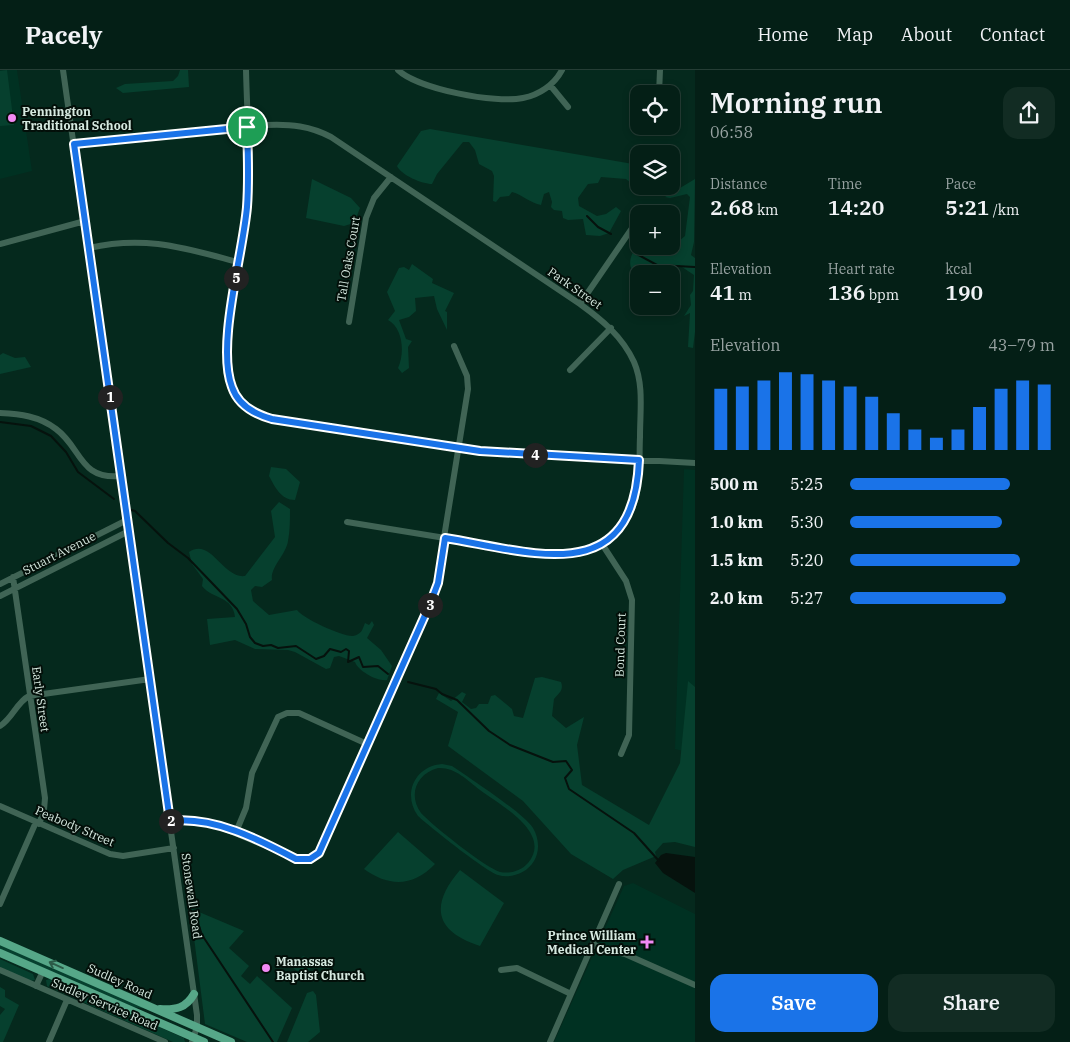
<!DOCTYPE html>
<html lang="en">
<head>
<meta charset="utf-8">
<style>
  :root { --surface:#041f16; --page:#122c23; --text:#f1f3f6; --muted:#97a2a1; --line:#253d35; --accent:#1a73e8 }
  body { margin:0; font-family:"IBM Plex Serif",serif; background:var(--page); color:var(--text); height:100vh; display:flex; flex-direction:column; font-size:19px; white-space:nowrap }
  * { box-sizing:border-box; margin:0 }
  p { font-size:16px; color:var(--muted) }
  .icon { flex:none; width:28px; height:28px; fill:none; stroke:currentColor; stroke-width:2; stroke-linecap:round; stroke-linejoin:round }
  .map { position:relative; flex:1; overflow:hidden }
  .drawer { display:flex; flex-direction:column; background:var(--surface); width:375px }
  .drawer>* { flex:none }
  .fabs { position:absolute; left:630px; top:15px; display:grid; gap:10px }
  .fabs a { display:grid; place-items:center; width:50px; height:50px; border-radius:10px; background:var(--surface); box-shadow:0 2px 8px #0003,0 0 0 1px var(--line); font-size:25px }
  .pin { position:absolute; display:grid; place-items:center; width:42px; height:42px; color:#fff; margin:-21px; border:2px solid #fff; border-radius:50%; box-shadow:0 1px 5px #0007 }
  .km { position:absolute; width:25px; height:25px; margin:-12px; border-radius:50%; background:#222; color:#fff; font-size:14px; line-height:25px; text-align:center }
  .round { display:grid; place-items:center; flex:none; width:52px; height:52px; border-radius:15px; background:var(--page) }
  .head { display:flex; align-items:center; justify-content:space-between; height:85px; padding:0 15px }
  h1 { font-size:28px; font-weight:600; line-height:38px }
  .stats { display:grid; grid-template-columns:repeat(3,1fr); gap:8px; height:85px; padding:5px 15px }
  .stats div { display:grid; align-content:center }
  .stats b { font-size:21px; font-weight:600 }
  .stats small { font-size:14px; font-weight:400 }
  .stats p { font-size:14px }
  .chart { height:140px; padding:10px 15px }
  .chart p { display:flex; justify-content:space-between }
  .chart svg { width:100%; height:90px; margin-top:5px; stroke:var(--accent); stroke-width:6 }
  .button { display:flex; gap:10px; margin-top:auto; padding:10px 15px }
  .button a { flex:1; height:58px; border-radius:15px; background:var(--accent); color:#fff; font-size:20px; font-weight:600; line-height:58px; text-align:center }
  .button a+a { background:var(--page); color:var(--text) }
  ul { padding:0 15px; list-style:none; font-size:16px }
  li { display:grid; grid-template-columns:80px 60px 1fr; align-items:center; height:38px }
  li i { height:12px; border-radius:6px; background:var(--accent) }
  header { display:flex; align-items:center; gap:30px; box-sizing:border-box; height:70px; padding:0 25px; background:var(--surface); border-bottom:1px solid var(--line) }
  header strong { font-size:24px }
  nav { display:flex; gap:28px; margin-inline-start:auto; font-size:18px }
  main { display:flex; flex:1; min-height:0 }
  .map>svg:first-child { display:block }
</style>
</head>
<body>
<header>
<strong>Pacely</strong>
<nav><a>Home</a><a>Map</a><a>About</a><a>Contact</a></nav>
</header>
<main>
<div class="map">
<svg width="695" height="972" viewBox="0 0 695 972">
  <rect width="100%" height="100%" fill="#05291d"/>
  <path fill="#003122" d="M0,0h17l15,101 -32,8z
    M684,399l11,1v284l-20,-5z
    M633,813l62,31v128h-141l70,-156z"/>
  <path fill="#06402e" fill-rule="evenodd" d="M7,0l7,55 -14,1v-55z
    M180,0h8l1,17 -66,6 -7,-5 9,-4 48,-3 5,-5z
    M430,59l209,36v7l-8,11 -5,-4 -25,-2 -3,6 -10,1 -10,14 1,8 18,10 9,-2 10,-7 5,4 -12,22 -9,3 -14,-1 -3,-16 -15,1 -5,-2 -1,-7 -8,-1 -3,-3 1,-5 -3,-10 -5,2 -3,11c-11,-2 -18,-10 -29,-13l-3,4 -9,1 -4,5 -3,-1 1,-25 -2,-5 -13,-7 -4,-14 -6,-8h-6l-26,32 -5,10c-10,0 -31,-9 -35,-18l24,-35z
    M312,109l39,19 9,10 -6,15 -10,3 -38,-8z
    M695,109l-1,63 -3,13 4,3v74l-2,16 -5,-1 2,-34 -6,3 7,-11 -1,-10 3,-4 1,-16 -15,-10h-9l-7,9h-24v2c-15,-8 -8,-23 0,-34v4h32v-4l8,-1 6,-5 5,-39 -3,-3 -17,4 -5,-1z
    M412,194l21,15 -1,4 22,10 -9,18 2,1v18l-10,-21 -3,-13 -19,2 1,13 -7,6 -10,3 7,19 6,2 -4,6 1,21 -7,5 -4,-5c7,-15 5,-40 -10,-48l7,-9 -8,-19 12,-24 5,-1 5,3z
    M3,283l12,5 10,-1 6,10 -31,7v-19z
    M271,397l15,2 14,13 -5,18c-14,0 -20,-13 -26,-24z
    M279,432l11,7c0,10 0,22 -2,32 -2,14 -18,26 -16,39l-10,7 -7,-1 -4,4 2,11 16,14 28,-5c5,8 46,27 56,26 9,-2 9,-6 12,-13l4,2 3,-4 2,4 -7,13 14,12 11,16 -5,14c-9,2 -29,-9 -32,-18l-16,-6 -5,1 -4,11 -4,1 -31,-17 -7,-2 -33,-1 -20,-9 -25,5 -3,-26 28,-2c-2,-21 -23,-18 -33,-31l1,-7 -11,-15 -3,-12c22,-15 34,27 56,24l30,-39 -4,-26z
    M542,607l19,5c3,8 -2,11 -7,17l-2,17 14,12 18,-11 -7,28 5,40 67,40 31,-62 8,-82 7,6v160l-20,-5 -12,1 -8,9 1,4 -33,14 -10,9 -42,-25 -48,-53 -75,-55 10,-34 -22,-13 3,-6 12,8 11,-9 4,2 -4,8 9,7 5,-1 3,-4h9l3,-8 4,-1 17,14 2,7 9,2 12,-40z
    M442,694l10,2 9,6c17,12 62,41 72,56 6,10 7,23 1,33 -7,12 -23,18 -36,14 -14,-5 -68,-48 -80,-59 -16,-22 -3,-50 24,-52zM438,698c17,-1 29,12 42,22 20,15 73,43 48,73 -7,8 -18,11 -28,9 -14,-4 -67,-46 -79,-59 -13,-18 -5,-39 17,-45z
    M398,762l37,32c-22,23 -46,23 -71,5z
    M460,800l44,33 -24,43c-46,-15 -50,-41 -20,-76z
    M192,839l52,22 -15,17 20,18 -8,10 9,8 7,-8 35,32 -15,34h-30l-42,-18 -14,-110z
    M0,874l148,65 -15,-2 -133,-58z
    M303,886l11,4 -8,18 -14,-11z
    M0,889l33,15 2,6 -5,1 -30,-14z
    M50,909l134,59 1,4h-12l-126,-56 -1,-6z
    M0,917l5,3v7l14,8 -16,37h-3v-27l5,-6 -5,-3z
    M313,921l3,4 4,37 -12,10h-21l20,-49z"/>
  <path fill="#06120d" d="M666,783l29,4v36l-32,-20 -8,-10 6,-8z"/>
  <g fill="none" stroke-linecap="round" stroke-linejoin="round">
    <path stroke="#06120d" stroke-width="2" d="M587,146l11,11 13,7
      M633,182l24,13 38,2
      M0,352l31,4 20,10 15,16 12,20 36,27
      M131,440l4,1 33,32 20,15 49,51 9,15 4,13 5,6 8,3 8,-1 7,3 18,-2 20,13 8,-3 6,-7 11,3 5,-3 3,2 -1,11 11,-5 4,10 15,-1 10,8
      M408,612l28,7 6,5 15,6 32,31 21,14 43,17 13,-1 6,9 -7,8 4,11 65,44 25,28
      M190,840l5,4 7,21 71,107"/>
    <path stroke="#406455" stroke-width="6" d="M63,0l134,945v12l-5,15
      M246,0c1,45 5,92 1,137 -5,49 -30,130 -16,176 5,20 22,31 41,36l207,32 216,12
      M398,0c20,19 98,34 125,28 16,-3 31,-13 39,-28
      M550,15l18,22
      M659,24l1,-24
      M74,74l193,-19c24,-1 43,1 64,12l249,167c22,16 42,32 54,58 10,23 6,49 6,75 -1,19 1,41 -4,60 -11,41 -47,60 -87,58l-202,-33
      M0,174l85,-23
      M89,178c56,-13 95,0 149,14
      M580,234l59,-86
      M349,252l17,-104 8,-20 17,-21
      M570,300l41,-42
      M0,343c20,1 39,3 56,16 26,19 23,51 65,47
      M602,474l24,37 6,19 -3,135 -8,19
      M13,507l32,221 -1,12 -5,14
      M0,514l127,-64
      M0,526l129,-65
      M0,656c12,-7 17,-24 29,-30l121,-17
      M0,736l110,48 13,2 51,-8
      M170,751l17,-1 26,4 87,36 10,-1 9,-6 116,-260 33,-204 -1,-13 -13,-30
      M236,762l10,-24 6,-35 26,-56 9,-4h12l68,31
      M0,834l36,-82
      M593,875l32,9 70,31
      M0,900l165,72
      M501,900l16,-2 54,26
      M36,916l7,-15
      M49,972l18,-42
      M550,972l69,-158"/>
    <path stroke="#56a788" stroke-width="8" d="M0,871l231,101
      M0,883l204,89
      M160,939c16,1 26,-1 34,-15"/>
  </g>
  <defs><path id="oneway-shaft" d="M-6 0H5M1.5-3L5.5 0L1.5 3" fill="none" stroke-width="1.6" stroke-linecap="round" stroke-linejoin="round" transform="scale(1.25)"/></defs>
  <use stroke="#2c5b48" href="#oneway-shaft" transform="translate(56 895) rotate(-156)"/>
  <g fill="none" stroke-linecap="round" stroke-linejoin="round">
    <defs>
      <path id="route" d="M247,57c1,26 2,53 0,80 -4,47 -31,138 -15,180 6,18 22,27 40,32l208,32 159,9c-5,130 -107,92 -194,78l-7,45 -8,21 -111,249 -9,6h-14c-38,-20 -83,-43 -126,-38l-96,-677z"/>
    </defs>
    <use href="#route" stroke="#fff" stroke-width="10"/>
    <use href="#route" stroke="#1a73e8" stroke-width="6"/>
  </g>
  <g fill="#f18af4" stroke="#030f09" stroke-width="2">
    <circle cx="12" cy="48" r="5"/>
    <path d="M644.5 864.5h5v5h5v5h-5v5h-5v-5h-5v-5h5z"/>
    <circle cx="266" cy="898" r="5"/>
  </g>
  <g text-anchor="middle" dominant-baseline="central" stroke-width="4" stroke-linejoin="round" paint-order="stroke">
    <g font-size="12" font-weight="bold" fill="#d6e9e0" stroke="#030f09" text-anchor="start">
      <text x="22" y="41">Pennington<tspan x="22" dy="14">Traditional School</tspan></text>
      <text x="636" y="865" text-anchor="end">Prince William<tspan x="636" dy="14">Medical Center</tspan></text>
      <text x="276" y="891">Manassas<tspan x="276" dy="14">Baptist Church</tspan></text>
    </g>
    <g font-size="12" fill="#d6e9e0" stroke="#030f09">
      <text transform="translate(348 189) rotate(-80)">Tall Oaks Court</text>
      <text transform="translate(575 218) rotate(35)">Park Street</text>
      <text transform="translate(59 483) rotate(-27)">Stuart Avenue</text>
      <text transform="translate(620 575) rotate(-88)">Bond Court</text>
      <text transform="translate(41 629) rotate(82)">Early Street</text>
      <text transform="translate(75 756) rotate(23)">Peabody Street</text>
      <text transform="translate(192 826) rotate(82)">Stonewall Road</text>
      <text transform="translate(120 911) rotate(24)">Sudley Road</text>
      <text transform="translate(105 934) rotate(23)">Sudley Service Road</text>
    </g>
  </g>
</svg>
<div class="fabs">
<a><svg class="icon" aria-label="locate" viewBox="0 0 24 24"><circle cx="12" cy="12" r="6"/><path d="M12 2v4M12 18v4M2 12h4M18 12h4"/></svg></a>
<a><svg class="icon" aria-label="layers" viewBox="0 0 24 24"><path d="M12 4l9 5-9 5-9-5zM3 14l9 5 9-5"/></svg></a>
<a>+</a>
<a>−</a>
</div>
<div class="pin" style="left:247px;top:57px;background:#1e9e55"><svg class="icon" aria-label="arrive" viewBox="0 0 24 24"><path d="M6 21V4h12l-3 4 3 4H6"/></svg></div>
<b class="km" style="left:110px;top:327px">1</b>
<b class="km" style="left:171px;top:751px">2</b>
<b class="km" style="left:430px;top:535px">3</b>
<b class="km" style="left:535px;top:385px">4</b>
<b class="km" style="left:236px;top:208px">5</b>
</div>
<section class="drawer">
<div class="head"><div><h1>Morning run</h1><p>06:58</p></div><a class="round"><svg class="icon" aria-label="share" viewBox="0 0 24 24"><path d="M12 15V3M7 8l5-5 5 5M5 13v7h14v-7"/></svg></a></div>
<div class="stats">
<div><p>Distance</p><b>2.68<small> km</small></b></div>
<div><p>Time</p><b>14:20</b></div>
<div><p>Pace</p><b>5:21<small> /km</small></b></div>
</div>
<div class="stats">
<div><p>Elevation</p><b>41<small> m</small></b></div>
<div><p>Heart rate</p><b>136<small> bpm</small></b></div>
<div><p>kcal</p><b>190</b></div>
</div>
<div class="chart"><p><span>Elevation</span>43–79 m</p>
<svg viewBox="0 0 160 44" preserveAspectRatio="none"><path d="M5 44V14M15 44V13M25 44V10M35 44V6M45 44V7M55 44V10M65 44V13M75 44V18M85 44V26M95 44V34M105 44V38M115 44V34M125 44V23M135 44V14M145 44V10M155 44V12"/></svg>
</div>
<ul>
<li><b>500 m</b>5:25<i style="width:78%"></i></li>
<li><b>1.0 km</b>5:30<i style="width:74%"></i></li>
<li><b>1.5 km</b>5:20<i style="width:83%"></i></li>
<li><b>2.0 km</b>5:27<i style="width:76%"></i></li>
</ul>
<div class="button"><a>Save</a><a>Share</a></div>
</section>
</main>
</body>
</html>
